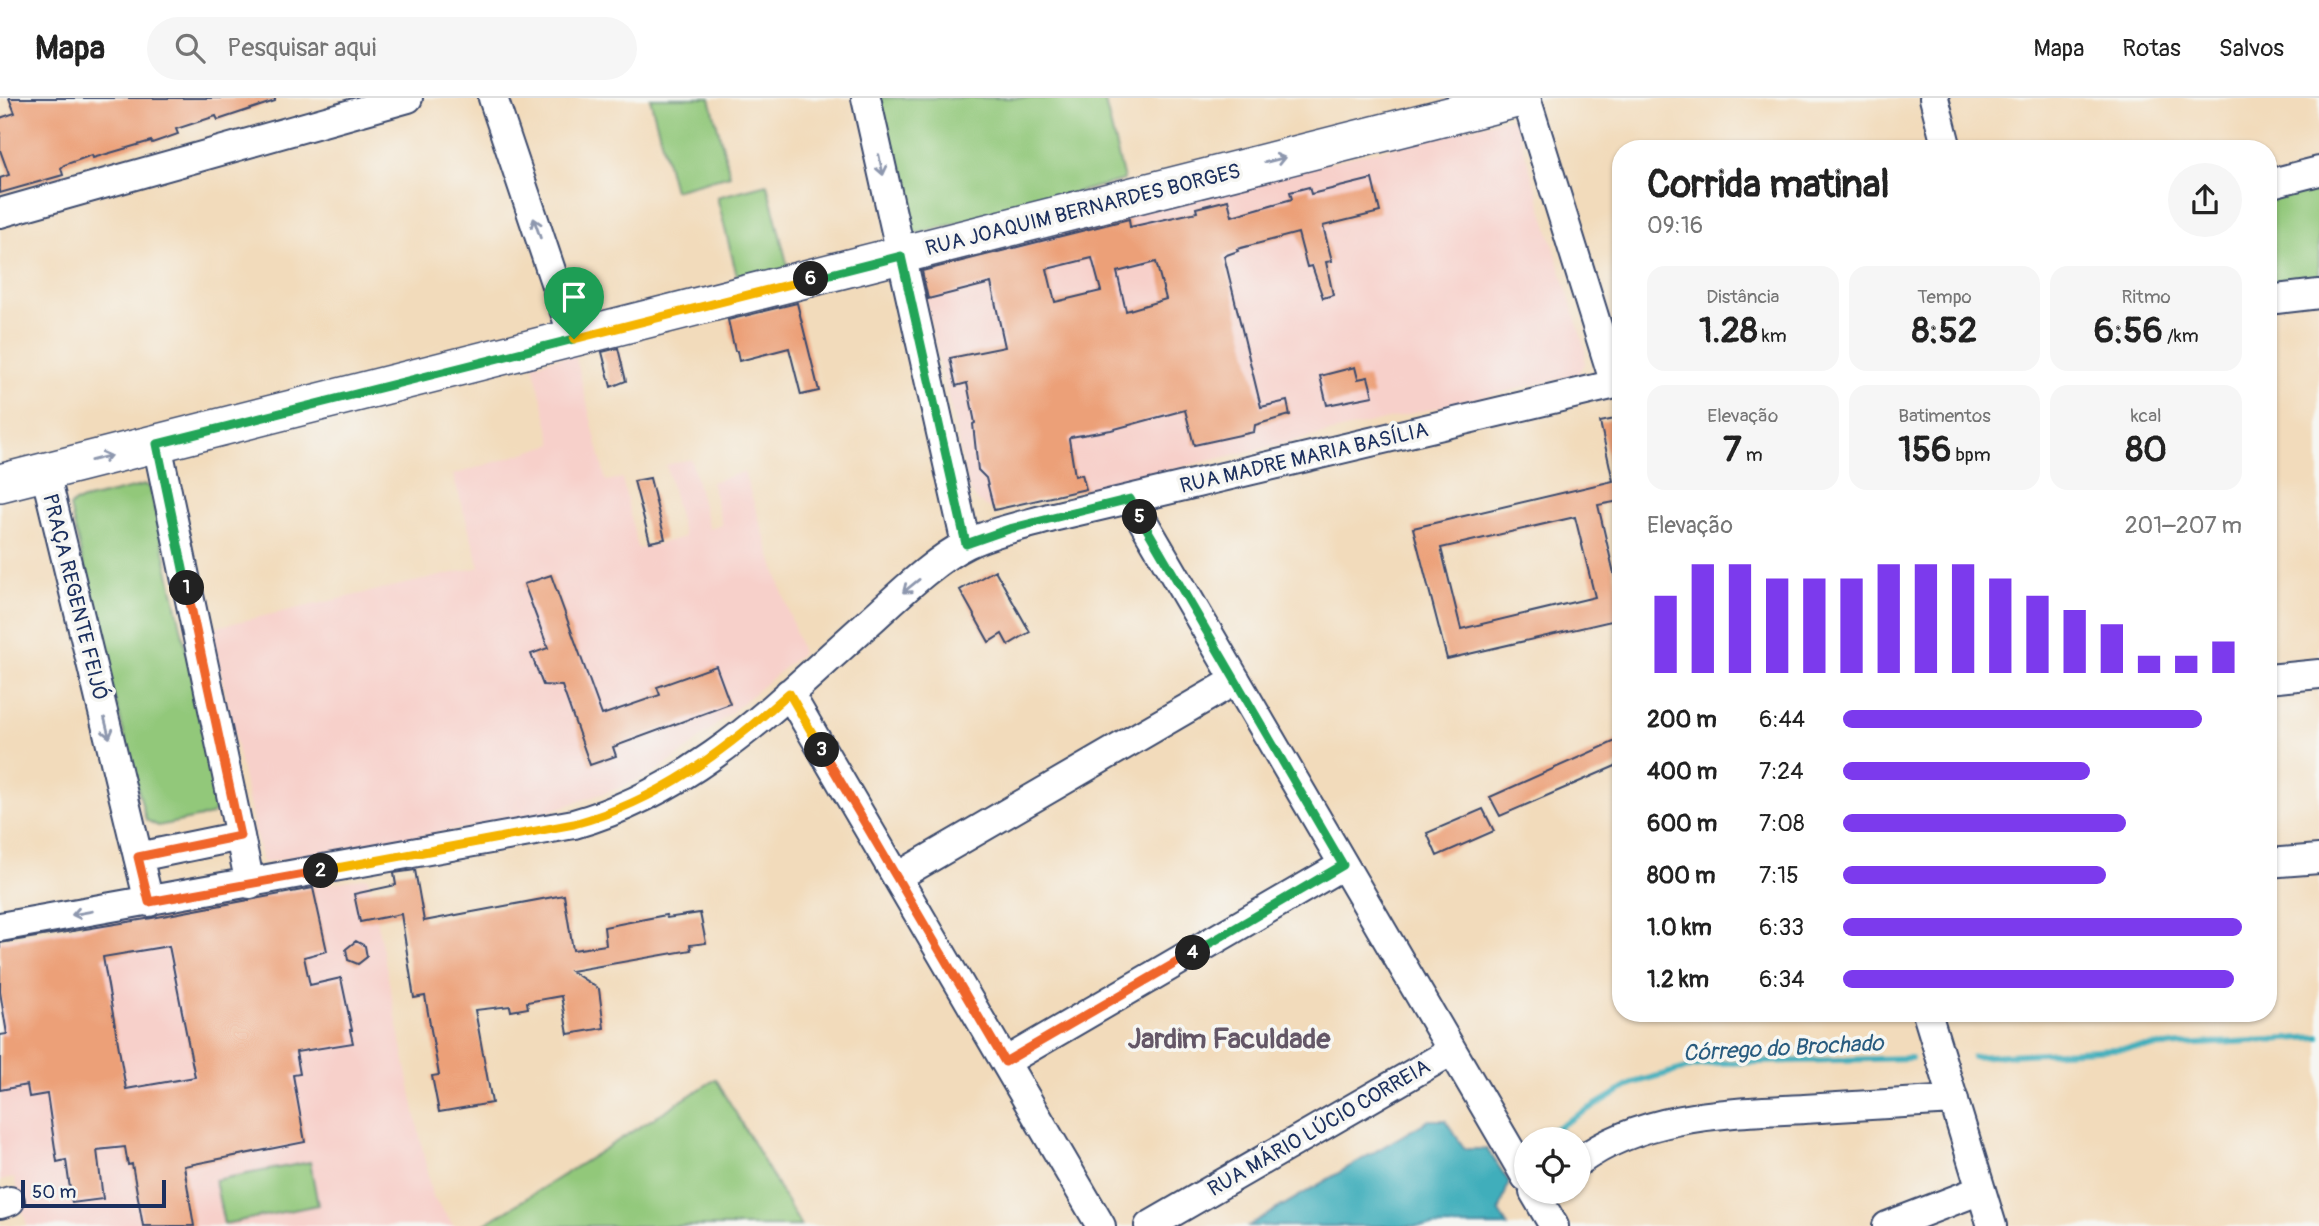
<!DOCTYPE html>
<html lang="pt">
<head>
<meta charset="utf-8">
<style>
  :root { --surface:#fff; --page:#f6f6f6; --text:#222; --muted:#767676; --line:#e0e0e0; --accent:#7c3aed }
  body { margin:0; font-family:Pangolin,sans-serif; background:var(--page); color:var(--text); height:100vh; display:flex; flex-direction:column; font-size:26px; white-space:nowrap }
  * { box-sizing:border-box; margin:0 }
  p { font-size:23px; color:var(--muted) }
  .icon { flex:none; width:38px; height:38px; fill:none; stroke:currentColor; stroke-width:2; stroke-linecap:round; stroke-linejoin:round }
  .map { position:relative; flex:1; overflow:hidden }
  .details { position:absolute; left:1612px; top:42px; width:665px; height:882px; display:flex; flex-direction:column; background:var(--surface); border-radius:28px; box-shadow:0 2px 5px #0004 }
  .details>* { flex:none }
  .fabs { position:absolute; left:1514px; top:1029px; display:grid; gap:14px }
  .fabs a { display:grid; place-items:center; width:77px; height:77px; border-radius:50%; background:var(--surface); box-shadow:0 2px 5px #0004; font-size:35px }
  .scale { position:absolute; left:21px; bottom:18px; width:145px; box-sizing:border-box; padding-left:7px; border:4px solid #1b2f5e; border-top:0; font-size:19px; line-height:24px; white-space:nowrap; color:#1b2f5e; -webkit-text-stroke:5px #f6f6f2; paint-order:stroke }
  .pin { position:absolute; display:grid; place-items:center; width:60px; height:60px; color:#fff; margin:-72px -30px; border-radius:50% 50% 50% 0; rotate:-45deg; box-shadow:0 0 7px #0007 }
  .pin .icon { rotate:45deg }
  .km { position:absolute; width:35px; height:35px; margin:-18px; border-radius:50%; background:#222; color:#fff; font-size:19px; line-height:35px; text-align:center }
  .round { display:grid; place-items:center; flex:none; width:74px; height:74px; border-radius:37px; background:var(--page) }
  .overview { display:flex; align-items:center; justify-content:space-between; height:119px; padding:0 35px }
  h1 { font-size:38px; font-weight:700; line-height:52px }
  .figures { display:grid; grid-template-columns:repeat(3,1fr); gap:10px; height:119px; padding:7px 35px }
  .figures div { display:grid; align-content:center; border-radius:18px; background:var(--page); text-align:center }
  .figures b { font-size:35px; font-weight:700 }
  .figures small { font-size:19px; font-weight:400 }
  .figures p { font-size:19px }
  .chart { height:196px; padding:14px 35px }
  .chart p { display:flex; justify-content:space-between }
  .chart svg { width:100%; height:126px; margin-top:7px; stroke:var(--accent); stroke-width:6 }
  ul { padding:0 35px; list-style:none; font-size:23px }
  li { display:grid; grid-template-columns:112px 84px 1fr; align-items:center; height:52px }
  li i { height:18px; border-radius:9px; background:var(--accent) }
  header { display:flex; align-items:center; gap:42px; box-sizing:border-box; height:98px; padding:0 35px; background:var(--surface); border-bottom:2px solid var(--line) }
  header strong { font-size:33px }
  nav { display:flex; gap:38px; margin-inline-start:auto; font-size:24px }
  .search { width:490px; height:63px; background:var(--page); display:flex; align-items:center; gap:18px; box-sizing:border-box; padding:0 24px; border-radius:38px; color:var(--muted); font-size:26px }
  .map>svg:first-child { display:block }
</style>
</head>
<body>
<header>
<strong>Mapa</strong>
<div class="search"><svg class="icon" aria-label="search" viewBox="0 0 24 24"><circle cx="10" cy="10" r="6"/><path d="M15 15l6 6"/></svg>Pesquisar aqui</div>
<nav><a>Mapa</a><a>Rotas</a><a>Salvos</a></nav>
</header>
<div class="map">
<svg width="2319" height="1128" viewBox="0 0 2319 1128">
  <rect width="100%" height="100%" fill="#f6f6f2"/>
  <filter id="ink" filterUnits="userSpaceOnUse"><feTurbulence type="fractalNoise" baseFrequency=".0143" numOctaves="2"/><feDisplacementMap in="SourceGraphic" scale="14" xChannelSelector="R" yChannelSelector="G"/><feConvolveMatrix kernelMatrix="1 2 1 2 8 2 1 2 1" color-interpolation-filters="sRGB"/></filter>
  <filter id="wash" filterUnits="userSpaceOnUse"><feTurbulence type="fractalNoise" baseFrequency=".00686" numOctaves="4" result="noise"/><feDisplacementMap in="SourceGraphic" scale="28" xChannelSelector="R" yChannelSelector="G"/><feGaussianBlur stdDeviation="1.57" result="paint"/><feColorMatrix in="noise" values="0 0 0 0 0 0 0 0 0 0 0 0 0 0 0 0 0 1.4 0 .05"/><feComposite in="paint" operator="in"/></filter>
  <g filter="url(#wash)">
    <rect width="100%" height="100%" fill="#f2dbbb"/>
    <path fill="#f7d0ca" d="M1509,20l6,2 70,229v15l-8,11 -532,124 -51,11 -17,-9 -8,-12 -52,-225z
      M575,256l31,127 16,-3 16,71 46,-12 -18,-72 25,-6 18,70 13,-4 -11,-43 33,-10 58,181 -123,103 -27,18 -30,13 -86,29 -274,47 -51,-235 269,-61 -27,-92 100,-31 -20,-80z
      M368,779l64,319 22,30h-427l-13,-48 -14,3v-241z"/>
    <path fill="#92c87a" stroke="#567c6c" stroke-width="2" d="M650,0h60l20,77 -56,15z
      M879,0h225l20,82 -216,56z
      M767,86l23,91 -50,13 -23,-91z
      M2319,89v90l-51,6v-84z
      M145,387l5,2 70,317 -9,11 -53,11 -12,-6 -40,-156 -36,-157 5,-5z
      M716,981l85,147h-319z
      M310,1064l8,43 -94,19 -9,-44z"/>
    <path fill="#3faebb" stroke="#2d6e8c" stroke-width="2" d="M1429,1022h16l20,29h22l22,33 -10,30 9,14h-260z"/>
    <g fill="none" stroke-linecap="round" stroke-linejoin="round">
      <path stroke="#3faebb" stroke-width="6" d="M1973,959l346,-20
        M1546,1036l87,-51 61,-17 24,-3 193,-5"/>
    </g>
    <g id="blocks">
      <path fill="#eca078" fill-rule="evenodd" d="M9,0h266v3l-57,19 -2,-4 -40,13 2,5 -26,9 -1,-2 -58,17 -1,-3 -28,10 -3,3 2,7 -63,18v-15l9,-3 -9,-25v-32l15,-5z
        M1372,81l8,33 -57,14 9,35 -6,1 7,33 -10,3 -11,-32 -5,1 -9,-34 -61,16 1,2 -14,5 37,151 26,-6 3,14 -35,10 -1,7 -60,13 -9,-35 -74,20 -40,7 -2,2 6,37 7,-2 4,15 -92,21 -8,-32 -8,-8 -5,-46 2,-1 -8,-40 -11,3 -6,-28 55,-11 -14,-64 -63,16 -6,-28 207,-52 1,8 67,-15 -1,-4 32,-8 4,16 60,-17 -2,-7 19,-5 2,7zM1092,160l9,33 -46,11 -8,-33zM1156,164l10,37 -40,12 -9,-39z
        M797,205l22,88 -18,4 -12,-47 -50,13 -2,-10h-2l-7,-31z
        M618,250l8,33 -15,6 -9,-35z
        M1355,269l3,12 10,-2 5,19 -46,9 -7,-29z
        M1620,320v83l-22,4 22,94v20l-173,40 -34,-131 200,-47 -13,-59zM1575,419l20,80 -134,32 -20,-81z
        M650,380l15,61 -15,3 -16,-61z
        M995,472l35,62 -22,13 -6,-11 -13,8 -29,-52z
        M551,477l51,140 58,-20 -3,-8 59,-21 14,38 -117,43 3,9 -26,9 -28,-79 -19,-1 -12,-31 17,-6 -24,-64z
        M1620,641v25l-120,52 -10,-19z
        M1483,711l11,22 -57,25 -10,-23z
        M415,772l9,51 140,-26 9,55 33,-5 -2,-18 62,-12 1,3 33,-5 6,30 -16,2 1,5 -120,21 28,18 5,39 -36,6 -7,-38 -34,6 1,6 -17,3 -1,-5 -35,4 17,93 -53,9 -7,-36 7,-1 -14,-79 -11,2 -13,-84 -41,8 -6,-28 42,-9 -2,-12z
        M313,790l14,63 -23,6 6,28 31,-7 11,52h-2l3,13 -57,9 4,22 -7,1 12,67 -121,24 10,60h-51l-11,-62 -4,1 -3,-18 -28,3 6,49 -31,4 -6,-43 -9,2 -10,-68 -18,3 -2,-12 -27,5v-55l7,-1 -7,-42v-49l152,-25zM169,848l26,131 -69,12 -23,-132z
        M356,843l9,5 2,11 -9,7 -10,-4 -2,-11z"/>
    </g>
  </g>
  <g filter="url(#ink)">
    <use href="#blocks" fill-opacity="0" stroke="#3b496c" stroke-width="2"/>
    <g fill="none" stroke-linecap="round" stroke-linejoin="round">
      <defs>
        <path id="minor" d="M493,0l81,241
          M866,0l100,446
          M1526,0l89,286
          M1934,0l13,51
          M2268,86l51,-13
          M0,115l408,-115
          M2268,202l51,-6
          M157,346l93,440
          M45,374l104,430
          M1130,401l396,678
          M2268,581l51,-5
          M789,595l312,533
          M138,759l102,-21
          M2268,765l51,-4
          M897,779l339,-197
          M0,829l574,-103c121,-34 203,-120 294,-201 28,-25 66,-63 99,-79 27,-13 58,-19 86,-27l567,-134
          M1927,915l65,213
          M1005,964l338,-197
          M1578,1064c65,-48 149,-49 226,-53 50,-3 100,-6 150,-9
          M1534,1094l20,34
          M0,1106l10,-3
          M1149,1128l303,-175
          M1887,1128l94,-36"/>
        <path id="major" d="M0,385l1520,-385"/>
      </defs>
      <use href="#minor" stroke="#3b496c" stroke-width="32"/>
      <use href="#major" stroke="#3b496c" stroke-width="40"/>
      <use href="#minor" stroke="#fff" stroke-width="28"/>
      <use href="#major" stroke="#fff" stroke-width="37"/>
    </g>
    <defs><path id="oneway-shaft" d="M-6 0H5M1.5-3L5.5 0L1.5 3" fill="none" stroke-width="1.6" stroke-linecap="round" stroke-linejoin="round" transform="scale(1.75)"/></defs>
    <g stroke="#8d97ae">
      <use href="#oneway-shaft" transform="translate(1275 62) rotate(-14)"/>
      <use href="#oneway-shaft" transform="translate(881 67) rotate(78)"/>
      <use href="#oneway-shaft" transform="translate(537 130) rotate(-109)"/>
      <use href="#oneway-shaft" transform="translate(101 360) rotate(-14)"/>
      <use href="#oneway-shaft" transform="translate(911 488) rotate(141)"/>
      <use href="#oneway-shaft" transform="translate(107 630) rotate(76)"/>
      <use href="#oneway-shaft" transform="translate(82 815) rotate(170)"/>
    </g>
  </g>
  <g fill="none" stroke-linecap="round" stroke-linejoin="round" filter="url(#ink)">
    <defs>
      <path id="split-1" d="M187,490l-30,-144 417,-105"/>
      <path id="split-2" d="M187,490l53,248 -102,21 11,45 172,-31"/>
      <path id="split-3" d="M321,773l253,-47c85,-23 151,-73 215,-131l33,57"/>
      <path id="split-4" d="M822,652l183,312 188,-109"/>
      <path id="split-5" d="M1140,419l203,348 -150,88"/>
      <path id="split-6" d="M811,181l90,-23 65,288 43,-15 121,-30 10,18"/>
      <path id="split-7" d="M574,241l237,-60"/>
    </defs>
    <use href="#split-1" stroke="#fff" stroke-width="14"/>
    <use href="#split-2" stroke="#fff" stroke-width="14"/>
    <use href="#split-3" stroke="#fff" stroke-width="14"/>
    <use href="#split-4" stroke="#fff" stroke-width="14"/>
    <use href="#split-5" stroke="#fff" stroke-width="14"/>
    <use href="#split-6" stroke="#fff" stroke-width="14"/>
    <use href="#split-7" stroke="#fff" stroke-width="14"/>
    <use href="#split-1" stroke="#22a559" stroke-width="9"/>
    <use href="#split-2" stroke="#f0652b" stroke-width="9"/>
    <use href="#split-3" stroke="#f5b400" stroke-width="9"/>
    <use href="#split-4" stroke="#f0652b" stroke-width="9"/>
    <use href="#split-5" stroke="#22a559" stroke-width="9"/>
    <use href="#split-6" stroke="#22a559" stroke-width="9"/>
    <use href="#split-7" stroke="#f5b400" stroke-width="9"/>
  </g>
  <g text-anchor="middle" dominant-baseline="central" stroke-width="7" stroke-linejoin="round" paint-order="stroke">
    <g font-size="21" fill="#1b2f5e" stroke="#f6f6f2">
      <text transform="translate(1083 112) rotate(-14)">RUA JOAQUIM BERNARDES BORGES</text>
      <text transform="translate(1304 360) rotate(-13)">RUA MADRE MARIA BASÍLIA</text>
      <text transform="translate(75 499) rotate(76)">PRAÇA REGENTE FEIJÓ</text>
      <text transform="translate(1319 1030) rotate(-30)">RUA MÁRIO LÚCIO CORREIA</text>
    </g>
    <g font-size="23" font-style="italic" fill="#285b7f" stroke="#f6f6f2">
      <text transform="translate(1783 950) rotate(-3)">Córrego do Brochado</text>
    </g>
    <g font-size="28" font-weight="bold" fill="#645767" stroke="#f6f6f2">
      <text x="1229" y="941">Jardim Faculdade</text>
    </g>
  </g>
</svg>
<div class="fabs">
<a><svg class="icon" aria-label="locate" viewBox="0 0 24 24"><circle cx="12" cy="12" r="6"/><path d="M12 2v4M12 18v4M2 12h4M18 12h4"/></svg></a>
</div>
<div class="scale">50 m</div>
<div class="pin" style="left:574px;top:241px;background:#1e9e55"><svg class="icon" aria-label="arrive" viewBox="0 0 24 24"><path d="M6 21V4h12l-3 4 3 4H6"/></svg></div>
<b class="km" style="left:187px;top:490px">1</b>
<b class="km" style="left:321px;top:773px">2</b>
<b class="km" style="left:822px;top:652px">3</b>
<b class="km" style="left:1193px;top:855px">4</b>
<b class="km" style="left:1140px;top:419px">5</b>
<b class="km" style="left:811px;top:181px">6</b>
<section class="details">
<div class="overview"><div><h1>Corrida matinal</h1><p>09:16</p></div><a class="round"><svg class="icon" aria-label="share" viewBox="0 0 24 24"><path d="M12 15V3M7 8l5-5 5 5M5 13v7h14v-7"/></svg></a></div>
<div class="figures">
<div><p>Distância</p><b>1.28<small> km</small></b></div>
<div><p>Tempo</p><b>8:52</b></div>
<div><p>Ritmo</p><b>6:56<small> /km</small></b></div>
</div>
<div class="figures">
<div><p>Elevação</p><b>7<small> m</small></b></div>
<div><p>Batimentos</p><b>156<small> bpm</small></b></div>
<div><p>kcal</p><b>80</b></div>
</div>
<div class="chart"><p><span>Elevação</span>201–207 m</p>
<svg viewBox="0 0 160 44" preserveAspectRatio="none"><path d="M5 44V17M15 44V6M25 44V6M35 44V11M45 44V11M55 44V11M65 44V6M75 44V6M85 44V6M95 44V11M105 44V17M115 44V22M125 44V27M135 44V38M145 44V38M155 44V33"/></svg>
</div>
<ul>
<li><b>200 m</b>6:44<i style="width:90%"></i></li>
<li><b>400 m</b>7:24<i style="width:62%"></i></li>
<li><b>600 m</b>7:08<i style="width:71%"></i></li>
<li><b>800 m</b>7:15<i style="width:66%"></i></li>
<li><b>1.0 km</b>6:33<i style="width:100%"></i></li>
<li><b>1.2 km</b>6:34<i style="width:98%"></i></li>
</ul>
</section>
</div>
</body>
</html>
